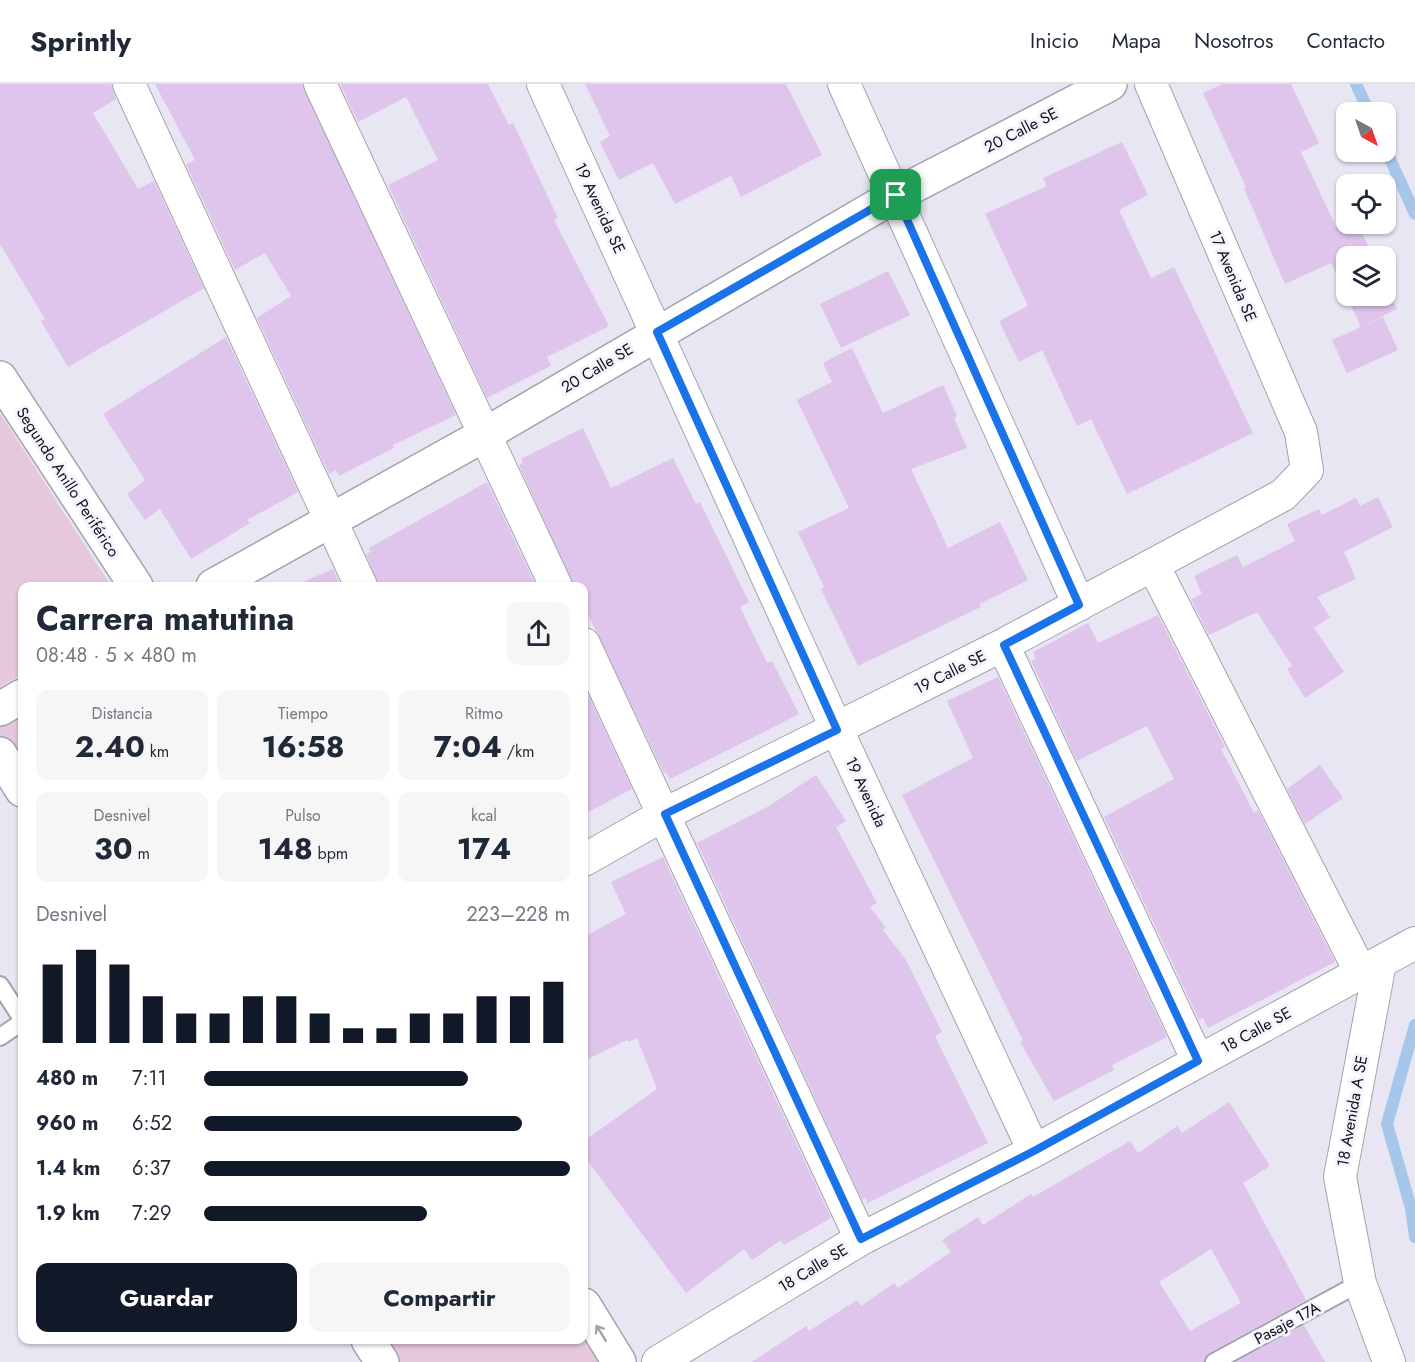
<!DOCTYPE html>
<html lang="es">
<head>
<meta charset="utf-8">
<style>
  :root { --surface:#fff; --page:#f6f6f7; --text:#1f2937; --muted:#747a83; --line:#e0e1e3; --accent:#111827 }
  body { margin:0; font-family:Jost,sans-serif; background:var(--page); color:var(--text); height:100vh; display:flex; flex-direction:column; font-size:22px; white-space:nowrap }
  * { box-sizing:border-box; margin:0 }
  p { font-size:20px; color:var(--muted) }
  .icon { flex:none; width:33px; height:33px; fill:none; stroke:currentColor; stroke-width:2; stroke-linecap:round; stroke-linejoin:round }
  .map { position:relative; flex:1; overflow:hidden }
  .details { position:absolute; left:18px; top:498px; width:570px; height:762px; display:flex; flex-direction:column; background:var(--surface); border-radius:12px; box-shadow:0 2px 4px #0004 }
  .details>* { flex:none }
  .needle { width:39px; rotate:140deg }
  .fabs { position:absolute; left:1336px; top:18px; display:grid; gap:12px }
  .fabs a { display:grid; place-items:center; width:60px; height:60px; border-radius:12px; background:var(--surface); box-shadow:0 2px 4px #0004; font-size:30px }
  .pin { position:absolute; display:grid; place-items:center; width:51px; height:51px; color:#fff; margin:-26px; border-radius:12px; box-shadow:0 3px 9px #0006 }
  .round { display:grid; place-items:center; flex:none; width:63px; height:63px; border-radius:12px; background:var(--page) }
  .summary { display:flex; align-items:center; justify-content:space-between; height:102px; padding:0 18px }
  h1 { font-size:33px; font-weight:700; line-height:45px }
  .stats { display:grid; grid-template-columns:repeat(3,1fr); gap:9px; height:102px; padding:6px 18px }
  .stats div { display:grid; align-content:center; border-radius:12px; background:var(--page); text-align:center }
  .stats b { font-size:30px; font-weight:700 }
  .stats small { font-size:16px; font-weight:400 }
  .stats p { font-size:16px }
  .chart { height:168px; padding:12px 18px }
  .chart p { display:flex; justify-content:space-between }
  .chart svg { width:100%; height:108px; margin-top:6px; stroke:var(--accent); stroke-width:6 }
  .primary-button { display:flex; gap:12px; margin-top:auto; padding:12px 18px }
  .primary-button a { flex:1; height:69px; border-radius:12px; background:var(--accent); color:#fff; font-size:24px; font-weight:700; line-height:69px; text-align:center }
  .primary-button a+a { background:var(--page); color:var(--text) }
  ul { padding:0 18px; list-style:none; font-size:20px }
  li { display:grid; grid-template-columns:96px 72px 1fr; align-items:center; height:45px }
  li i { height:15px; border-radius:8px; background:var(--accent) }
  header { display:flex; align-items:center; gap:36px; box-sizing:border-box; height:84px; padding:0 30px; background:var(--surface); border-bottom:2px solid var(--line) }
  header strong { font-size:28px }
  nav { display:flex; gap:33px; margin-inline-start:auto; font-size:21px }
  .map>svg:first-child { display:block }
</style>
</head>
<body>
<header>
<strong>Sprintly</strong>
<nav><a>Inicio</a><a>Mapa</a><a>Nosotros</a><a>Contacto</a></nav>
</header>
<div class="map">
<svg width="1415" height="1278" viewBox="0 0 1415 1278">
  <rect width="100%" height="100%" fill="#e8e6f3"/>
  <path fill="#e5c8dc" d="M0,329l111,173h-89v88l-22,13z
    M22,620v75l-22,-38v-25z
    M584,1220l36,58h-235l-15,-22h214z"/>
  <g fill="none" stroke-linecap="round" stroke-linejoin="round">
    <path stroke="#a7c7ea" stroke-width="12" d="M1356,0l13,28
      M1386,66l29,64
      M1415,941l-28,99 24,84 4,29"/>
  </g>
  <path fill="#dfc4eb" fill-rule="evenodd" d="M0,0h111l5,15 -23,14 45,76 16,-8 50,107 -136,79 -27,-46 4,-2 -45,-75z
    M155,0h147l154,331 -63,30 1,3 -55,28 -3,-6 -7,4 -72,-156 34,-22 -26,-43 -30,17 -49,-106 9,-4z
    M340,0h148l21,41 4,-2 45,95 -4,2 55,106 -62,31 4,9 -64,32 -99,-213 50,-25 -32,-63 -48,25z
    M585,0h201l36,71 -81,42 -10,-21 -56,28 -22,-41 -34,17 -19,-38 10,-6z
    M1223,0h68l28,59 -18,9 35,75 11,-6 11,3 15,32h-26v40h39v-11l11,24 -36,18 -30,-64 -46,21 -41,-96 2,-1 -43,-94z
    M1122,58l26,53 -29,15 32,68 23,-11 79,166 -126,61 -36,-75 -14,7 -35,-76 -23,12 -20,-41 29,-15 -43,-92 62,-28 -4,-8z
    M888,187l22,44 -69,33 -21,-44z
    M1383,233l15,33 -51,23 -15,-33z
    M226,253l72,155 -51,28 3,3 -59,36 -31,-50 -15,11 -18,-26 18,-14 -42,-66z
    M852,264l31,65 60,-28 14,31 -3,2 13,30 -56,21 37,79 52,-26 28,58 -49,24 2,3 -123,59 -37,-77 3,-2 -26,-55 51,-24 -52,-108 35,-18 -9,-19z
    M583,344l28,60 62,-30 23,46 4,-2 49,100 -9,5 27,56 5,-2 27,53 -129,65 -4,-7 -2,1 -80,-167v-20h-10l-55,-121 4,-2 -2,-4z
    M487,398l49,104h-157l-13,-32 5,-2 -2,-4z
    M1378,413l15,30 -49,25 12,27 -39,18 13,20 -16,11 30,44 -39,26 -18,-29 5,-3 -35,-54 -48,23 -18,-36 11,-5 -8,-18 43,-21 6,12 52,-26 -8,-17 32,-15 3,6 34,-17 4,8z
    M333,485l8,17h-48z
    M1158,531l67,132 -4,2 33,64 4,-3 77,152 -127,66 -5,-10 -4,2 -95,-203 70,-38 -27,-53 -70,35 -46,-100 5,-2 -3,-7 55,-29 10,20z
    M998,593l169,360 -55,28 2,5 -60,31 -34,-59 3,-1 -121,-246 71,-37 -26,-57z
    M586,606l46,99 -48,25v-123z
    M1320,681l23,33 -38,26 -18,-35z
    M816,691l30,46 -10,6 41,76 -7,4 16,21 -3,2 23,30 36,72 -7,4 53,107 -120,60 -3,-5 -3,2 -165,-357 72,-37z
    M663,773l168,361 -47,27 -3,-5 -29,20 -8,-11 -58,44 -102,-137v-15l73,-52 -20,-51 -8,4 -2,-2 -43,21v-124l42,-23 -15,-32z
    M1229,1018l41,64 -27,17 63,117 -97,53 -5,9h-452l54,-36 3,5 48,-31 4,6 33,-23 4,5 53,-36 -9,-12 36,-23 5,8 48,-31 2,3 97,-56 8,12 39,-27 5,7zM1211,1165l30,54 -51,28 -31,-49z
    M1304,1241l21,37h-89z"/>
  <g fill="none" stroke-linecap="round" stroke-linejoin="round">
    <defs>
      <path id="lane" d="M0,901l22,34
        M0,953l22,-15
        M1214,1278l146,-79"/>
      <path id="street" d="M129,0l232,502
        M320,0l236,502
        M543,0l294,646 197,421
        M844,0l235,521
        M1153,481l208,408
        M584,560l277,595
        M1003,561l195,416
        M584,776l81,-46 338,-169 280,-150 24,-25 -6,-38 -150,-348
        M1380,879l-40,214 20,106 29,79
        M658,1278l203,-123 173,-88 381,-208"/>
      <path id="secondary" d="M213,502l271,-151 412,-240 214,-111
        M0,625l22,-13"/>
      <path id="primary" d="M0,294l136,208
        M0,670l22,36
        M584,1221l35,57
        M368,1256l14,22"/>
    </defs>
    <use href="#lane" stroke="#a4a2ae" stroke-width="20"/>
    <use href="#street" stroke="#a4a2ae" stroke-width="34"/>
    <use href="#secondary" stroke="#a4a2ae" stroke-width="36"/>
    <use href="#primary" stroke="#a4a2ae" stroke-width="36"/>
    <use href="#lane" stroke="#fff" stroke-width="16"/>
    <use href="#street" stroke="#fff" stroke-width="32"/>
    <use href="#secondary" stroke="#fff" stroke-width="33"/>
    <use href="#primary" stroke="#fff" stroke-width="33"/>
  </g>
  <defs><path id="oneway-shaft" d="M-6 0H5M1.5-3L5.5 0L1.5 3" fill="none" stroke-width="1.6" stroke-linecap="round" stroke-linejoin="round" transform="scale(1.5)"/></defs>
  <use stroke="#a1a0a2" href="#oneway-shaft" transform="translate(601 1249) rotate(-122)"/>
  <g fill="none" stroke-linecap="round" stroke-linejoin="round">
    <defs>
      <path id="route" d="M896,111l183,410 -75,40 194,416 -164,90 -173,88 -196,-425 172,-84 -180,-398z"/>
    </defs>
    <use href="#route" stroke="#fff" stroke-width="12"/>
    <use href="#route" stroke="#1a73e8" stroke-width="8"/>
  </g>
  <g text-anchor="middle" dominant-baseline="central" stroke-width="6" stroke-linejoin="round" paint-order="stroke">
    <g font-size="16" fill="#131217" stroke="#f5f3fe">
      <text transform="translate(1021 46) rotate(-27)">20 Calle SE</text>
      <text transform="translate(600 124) rotate(65)">19 Avenida SE</text>
      <text transform="translate(1233 192) rotate(67)">17 Avenida SE</text>
      <text transform="translate(597 284) rotate(-31)">20 Calle SE</text>
      <text transform="translate(68 398) rotate(57)">Segundo Anillo Periférico</text>
      <text transform="translate(950 588) rotate(-27)">19 Calle SE</text>
      <text transform="translate(866 708) rotate(65)">19 Avenida</text>
      <text transform="translate(1256 946) rotate(-29)">18 Calle SE</text>
      <text transform="translate(1352 1027) rotate(-80)">18 Avenida A SE</text>
      <text transform="translate(813 1184) rotate(-31)">18 Calle SE</text>
      <text transform="translate(1287 1239) rotate(-28)">Pasaje 17A</text>
    </g>
  </g>
</svg>
<div class="fabs">
<a><svg class="needle" viewBox="-14 -14 28 28"><path d="M0-13l5 13h-10z" fill="#e53935"/><path d="M0 13l5-13h-10z" fill="#747a83"/></svg></a>
<a><svg class="icon" aria-label="locate" viewBox="0 0 24 24"><circle cx="12" cy="12" r="6"/><path d="M12 2v4M12 18v4M2 12h4M18 12h4"/></svg></a>
<a><svg class="icon" aria-label="layers" viewBox="0 0 24 24"><path d="M12 4l9 5-9 5-9-5zM3 14l9 5 9-5"/></svg></a>
</div>
<div class="pin" style="left:896px;top:111px;background:#1e9e55"><svg class="icon" aria-label="arrive" viewBox="0 0 24 24"><path d="M6 21V4h12l-3 4 3 4H6"/></svg></div>
<section class="details">
<div class="summary"><div><h1>Carrera matutina</h1><p>08:48 · 5 × 480 m</p></div><a class="round"><svg class="icon" aria-label="share" viewBox="0 0 24 24"><path d="M12 15V3M7 8l5-5 5 5M5 13v7h14v-7"/></svg></a></div>
<div class="stats">
<div><p>Distancia</p><b>2.40<small> km</small></b></div>
<div><p>Tiempo</p><b>16:58</b></div>
<div><p>Ritmo</p><b>7:04<small> /km</small></b></div>
</div>
<div class="stats">
<div><p>Desnivel</p><b>30<small> m</small></b></div>
<div><p>Pulso</p><b>148<small> bpm</small></b></div>
<div><p>kcal</p><b>174</b></div>
</div>
<div class="chart"><p><span>Desnivel</span>223–228 m</p>
<svg viewBox="0 0 160 44" preserveAspectRatio="none"><path d="M5 44V12M15 44V6M25 44V12M35 44V25M45 44V32M55 44V32M65 44V25M75 44V25M85 44V32M95 44V38M105 44V38M115 44V32M125 44V32M135 44V25M145 44V25M155 44V19"/></svg>
</div>
<ul>
<li><b>480 m</b>7:11<i style="width:72%"></i></li>
<li><b>960 m</b>6:52<i style="width:87%"></i></li>
<li><b>1.4 km</b>6:37<i style="width:100%"></i></li>
<li><b>1.9 km</b>7:29<i style="width:61%"></i></li>
</ul>
<div class="primary-button"><a>Guardar</a><a>Compartir</a></div>
</section>
</div>
</body>
</html>
